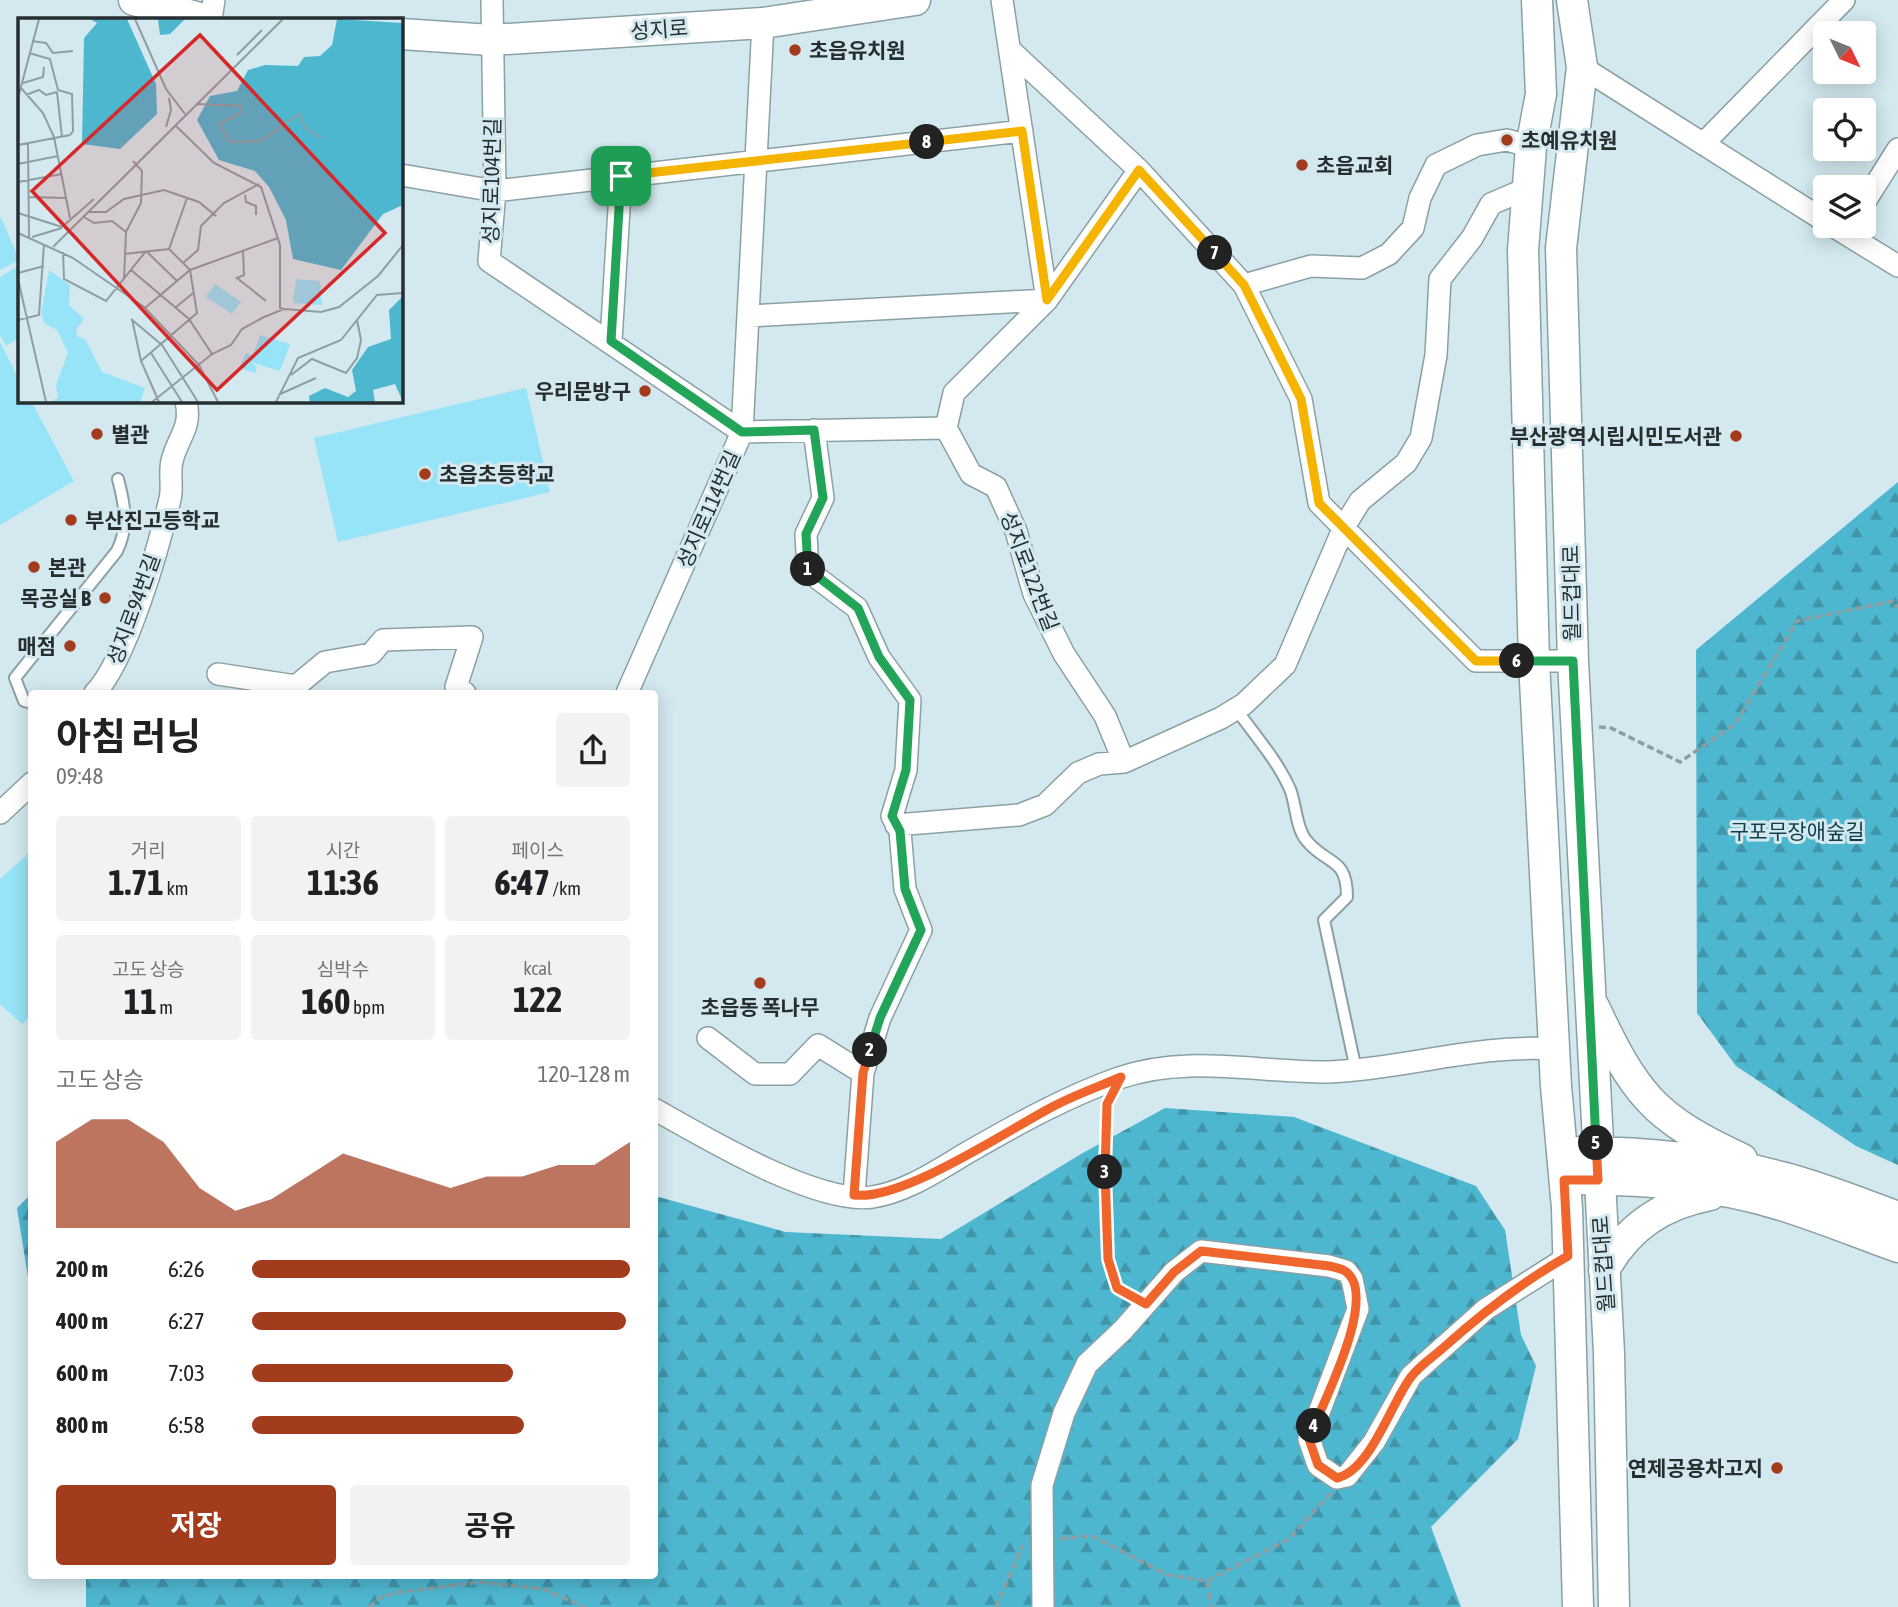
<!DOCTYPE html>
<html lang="ko">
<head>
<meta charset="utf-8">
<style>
  :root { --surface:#fff; --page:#f2f2f2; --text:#202124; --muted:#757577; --accent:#a33b1d }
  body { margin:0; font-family:"Asap Condensed","Noto Sans KR",sans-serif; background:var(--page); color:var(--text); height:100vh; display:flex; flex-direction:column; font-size:26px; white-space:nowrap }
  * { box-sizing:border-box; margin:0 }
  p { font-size:23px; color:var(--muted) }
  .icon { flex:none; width:38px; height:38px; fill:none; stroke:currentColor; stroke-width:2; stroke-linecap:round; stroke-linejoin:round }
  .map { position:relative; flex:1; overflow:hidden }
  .panel { position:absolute; left:28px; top:690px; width:630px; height:889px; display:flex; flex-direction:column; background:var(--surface); border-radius:7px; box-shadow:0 4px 18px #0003 }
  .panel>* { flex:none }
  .needle { width:46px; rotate:133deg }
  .fabs { position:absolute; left:1813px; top:21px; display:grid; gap:14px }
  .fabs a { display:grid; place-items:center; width:63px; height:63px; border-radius:7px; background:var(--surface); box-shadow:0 4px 18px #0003; font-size:35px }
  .pin { position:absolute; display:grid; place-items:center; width:60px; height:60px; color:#fff; margin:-30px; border-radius:14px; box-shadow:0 4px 10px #0006 }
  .km { position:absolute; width:35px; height:35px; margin:-18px; border-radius:50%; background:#222; color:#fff; font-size:19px; line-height:35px; text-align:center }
  .round { display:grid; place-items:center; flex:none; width:74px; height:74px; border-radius:7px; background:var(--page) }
  .overview { display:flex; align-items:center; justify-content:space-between; height:119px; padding:0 28px }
  h1 { font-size:38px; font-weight:700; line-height:52px }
  .figures { display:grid; grid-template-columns:repeat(3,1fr); gap:10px; height:119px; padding:7px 28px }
  .figures div { display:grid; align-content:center; border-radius:7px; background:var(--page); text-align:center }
  .figures b { font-size:35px; font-weight:700 }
  .figures small { font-size:19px; font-weight:400 }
  .figures p { font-size:19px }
  .chart { height:196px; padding:14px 28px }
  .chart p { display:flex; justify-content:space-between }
  .chart svg { width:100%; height:126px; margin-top:7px; fill:var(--accent); opacity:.7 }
  .primary-button { display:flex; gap:14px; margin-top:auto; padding:14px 28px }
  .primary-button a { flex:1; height:80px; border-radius:7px; background:var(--accent); color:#fff; font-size:28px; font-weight:700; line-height:80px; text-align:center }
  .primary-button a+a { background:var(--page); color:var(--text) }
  ul { padding:0 28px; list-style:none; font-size:23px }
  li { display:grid; grid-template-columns:112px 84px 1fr; align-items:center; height:52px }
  li i { height:18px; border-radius:9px; background:var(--accent) }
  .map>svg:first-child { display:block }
</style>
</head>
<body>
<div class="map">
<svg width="1898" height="1607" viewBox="0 0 1898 1607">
  <defs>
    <pattern id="forest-firs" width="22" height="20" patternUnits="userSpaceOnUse" patternTransform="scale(1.75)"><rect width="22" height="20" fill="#4eb7d0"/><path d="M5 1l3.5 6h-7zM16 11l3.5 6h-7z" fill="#4195a9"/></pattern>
  </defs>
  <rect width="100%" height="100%" fill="#d3e9ef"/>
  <path fill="url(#forest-firs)" d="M1898,482v683l-42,-19 -120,-80 -39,-53 -1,-363z
    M1165,1108l129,9 182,69 29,44 16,105 15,31 -18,73 -87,88 30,80h-1375v-32h568l1,-379 131,36 155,7 140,-85z
    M31,1194v102l-14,-88z"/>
  <path fill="#97e3f7" d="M1,217l18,43 -19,10v-52z
    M18,266l1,72 -13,8 -6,-11v-58z
    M0,342l19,37v22h12l43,80 -74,44z
    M526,388l24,104 -212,50 -24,-104z
    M31,851v165l-9,8 -22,-20v-125z"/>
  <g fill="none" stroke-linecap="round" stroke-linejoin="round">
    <defs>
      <path id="service" d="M32,703l-8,-2 -9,-23 102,-127c12,-25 8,-45 1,-72
        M1236,709c18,25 41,51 54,80 6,15 6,39 16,51 21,26 41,16 41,57l-23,23 32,150"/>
      <path id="minor" d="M492,0l3,191 -6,70 253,171 204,-4
        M1002,0l45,300
        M211,19l3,-19
        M1010,50l129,120 105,115 57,114 18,104 157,158h97
        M1582,67l243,154
        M1703,144l141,-144
        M401,175l94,16 527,-60
        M1864,203l34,-54
        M1833,226l65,40
        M1244,285l67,-19 51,2 27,-14 24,-26 7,-30 16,-33 41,-20 30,-5 24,7
        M749,316l298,-16
        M611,341l10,-165
        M814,430l9,68 -17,36 2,37 49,37 22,49 31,43 -4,70 -14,46 8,15 5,58 16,41 -41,88 -17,55 -9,122
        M218,674l78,12 29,-24 46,-8 12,-14 89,-3 -16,50 9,6
        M95,693c32,-34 64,-147 75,-194 3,-12 -1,-26 2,-38 6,-25 20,-32 14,-60
        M627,693l115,-261 21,-409
        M1124,762l-19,-46 -41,-62 -30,-60 -18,-63 -20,-44 -25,-13 -25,-46 8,-35 93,-93 92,-130
        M0,813l32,-30
        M896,825l123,-10 26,-10 33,-32 21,-9 25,-2 97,-44 23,-14 41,-39 59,-138 16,-26 46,-38 15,-25 15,-83 4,-76 32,-41 19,-34 37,-16
        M708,1038l47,36h35l28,-29 45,28
        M654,1109c50,28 163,96 218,88 36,-5 70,-30 100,-47 47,-27 96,-54 147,-72 69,-24 139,-5 210,-6 75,-3 148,-28 225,-23
        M1043,1607l-1,-122 22,-72 23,-49 36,-34 51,-58 27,-21 128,15 17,5 6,8 6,30 -49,130 9,26 19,13 10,-2 27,-34 37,-66 75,-67 82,-52"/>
      <path id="secondary" d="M134,0l69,19
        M1537,0l4,94 -10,53 -8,103 11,411 22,425 11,122 11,399
        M1572,0l10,67 -21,181 12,413 36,692 5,254
        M401,34l90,6 272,-17 152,-23
        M1594,1007c41,87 59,111 148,152
        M1579,1152c68,0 136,7 202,25 40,10 78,26 117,40
        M1578,1179c68,1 138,5 203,26 39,12 78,28 117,42
        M1604,1270c24,-43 58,-66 106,-75"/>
    </defs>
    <use href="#service" stroke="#8ba0a5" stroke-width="14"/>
    <use href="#minor" stroke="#8ba0a5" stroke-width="24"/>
    <use href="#secondary" stroke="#8ba0a5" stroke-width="33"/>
    <path stroke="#8d9da2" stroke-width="3.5" stroke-dasharray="7 3.5" stroke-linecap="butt" d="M1599,727l12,1 69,34 55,-38 62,-103 96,-20 5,7
      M1109,1102l-6,107 5,50 9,29 12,7
      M1060,1539l32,-3 76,39 39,6 82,-42 42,-46
      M1207,1582l4,25
      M369,1607l12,-10 21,-5 78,-10 63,7 42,18
      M996,1607l27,-62"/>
    <use href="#service" stroke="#fff" stroke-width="10"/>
    <use href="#minor" stroke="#fff" stroke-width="21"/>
    <use href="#secondary" stroke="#fff" stroke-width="30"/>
  </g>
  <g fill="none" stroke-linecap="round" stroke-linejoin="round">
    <defs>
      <path id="split-1" d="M621,176l-10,165 131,91 72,-2 9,68 -17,36 2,35"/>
      <path id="split-2" d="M808,569l50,39 21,49 31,43 -4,70 -14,46 8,15 5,58 16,41 -41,88 -10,32"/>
      <path id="split-3" d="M870,1050l-7,23 -9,122c48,6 151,-63 198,-88 22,-12 46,-20 69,-30l-14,27 -2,68"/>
      <path id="split-4" d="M1105,1172l3,87 9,29 29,16 28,-32 27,-21 128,15c5,1 11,2 16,5 34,22 -19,126 -31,155"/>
      <path id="split-5" d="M1314,1426l-5,13 9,26 19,13c34,-8 54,-75 74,-101 8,-11 22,-20 32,-29 39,-35 79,-66 125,-92l-4,-76h34l-2,-37"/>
      <path id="split-6" d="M1517,661h56l23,482"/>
      <path id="split-7" d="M1215,253l29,32 57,114 18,104 157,158h41"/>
      <path id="split-8" d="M927,142l95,-11 25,169 92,-130 76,83"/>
      <path id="split-9" d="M621,176l306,-34"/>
    </defs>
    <use href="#split-1" stroke="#fff" stroke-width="14"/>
    <use href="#split-2" stroke="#fff" stroke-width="14"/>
    <use href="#split-3" stroke="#fff" stroke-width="14"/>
    <use href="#split-4" stroke="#fff" stroke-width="14"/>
    <use href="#split-5" stroke="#fff" stroke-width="14"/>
    <use href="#split-6" stroke="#fff" stroke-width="14"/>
    <use href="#split-7" stroke="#fff" stroke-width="14"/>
    <use href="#split-8" stroke="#fff" stroke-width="14"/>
    <use href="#split-9" stroke="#fff" stroke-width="14"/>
    <use href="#split-1" stroke="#22a559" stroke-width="9"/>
    <use href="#split-2" stroke="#22a559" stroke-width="9"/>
    <use href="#split-3" stroke="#f0652b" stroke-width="9"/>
    <use href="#split-4" stroke="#f0652b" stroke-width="9"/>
    <use href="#split-5" stroke="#f0652b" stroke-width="9"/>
    <use href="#split-6" stroke="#22a559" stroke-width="9"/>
    <use href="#split-7" stroke="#f5b400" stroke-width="9"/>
    <use href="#split-8" stroke="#f5b400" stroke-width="9"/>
    <use href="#split-9" stroke="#f5b400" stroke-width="9"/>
  </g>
  <g fill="#a33b1d" stroke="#d3e9ef" stroke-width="2.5">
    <circle cx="795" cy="50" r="7"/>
    <circle cx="1507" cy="140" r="7"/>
    <circle cx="1302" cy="165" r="7"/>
    <circle cx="645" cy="391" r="7"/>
    <circle cx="97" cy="434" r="7"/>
    <circle cx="1736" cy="436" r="7"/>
    <circle cx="425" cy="474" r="7"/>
    <circle cx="71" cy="520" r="7"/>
    <circle cx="34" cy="567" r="7"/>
    <circle cx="105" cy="598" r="7"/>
    <circle cx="70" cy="646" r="7"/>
    <circle cx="760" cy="983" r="7"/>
    <circle cx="1777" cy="1468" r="7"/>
  </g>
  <g text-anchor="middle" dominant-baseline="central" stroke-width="6" stroke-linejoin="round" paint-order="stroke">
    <g font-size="21" fill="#262e31" stroke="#d3e9ef">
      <text transform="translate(659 29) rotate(-4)">성지로</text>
      <text transform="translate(491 181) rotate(-89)">성지로104번길</text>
      <text transform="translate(708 509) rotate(-66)">성지로114번길</text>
      <text transform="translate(1030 571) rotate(69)">성지로122번길</text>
      <text transform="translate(1571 593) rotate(-91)">월드컵대로</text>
      <text transform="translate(133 609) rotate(-70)">성지로94번길</text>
      <text transform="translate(1603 1264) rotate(-94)">월드컵대로</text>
    </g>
    <g font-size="21" font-weight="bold" fill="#262e31" stroke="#d3e9ef" text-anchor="start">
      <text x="809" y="50">초읍유치원</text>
      <text x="1521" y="140">초예유치원</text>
      <text x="1316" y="165">초읍교회</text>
      <text x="631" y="391" text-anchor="end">우리문방구</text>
      <text x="111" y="434">별관</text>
      <text x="1722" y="436" text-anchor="end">부산광역시립시민도서관</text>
      <text x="439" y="474">초읍초등학교</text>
      <text x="85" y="520">부산진고등학교</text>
      <text x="48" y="567">본관</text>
      <text x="91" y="598" text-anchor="end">목공실 B</text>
      <text x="56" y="646" text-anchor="end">매점</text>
      <text x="760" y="1007" text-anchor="middle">초읍동 폭나무</text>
      <text x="1763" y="1468" text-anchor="end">연제공용차고지</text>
    </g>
    <g font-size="21" fill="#103f4a" stroke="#d3e9ef">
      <text x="1797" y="831">구포무장애숲길</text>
    </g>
  </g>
  <g transform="translate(18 18)">
    <rect width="385" height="385" fill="#d3e9ef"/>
    <path d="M31,252l21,15 -1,20 15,14 -8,11 2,7 7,2 17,33 43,16 -5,14h-89l7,-4 -2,-14 12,-31 -11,-23 -12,-6 -4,-10z" fill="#97e3f7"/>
    <path d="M72,1h37l29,65 1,30 -37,35 -38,-5 2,-106 13,-15zM140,1h27l-15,15 -10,1zM319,1l66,4v182l-20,9 -42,56 -48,-11 -7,-39 -17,-33 -14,-16 -36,-11 -22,-40 13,-24 27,-5 11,-21 17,-5 33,1 6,-9 16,-1 12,-11zM385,278v106l-8,-18 -22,6 2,12h-65l-1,-6 16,-8 23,9 8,-6 -4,-21 16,-23 23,-8 -2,-29z" fill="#4eb7d0"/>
    <path d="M278,261l24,2 2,24 -29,-2zM197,266l26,18 -9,12 -26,-17zM242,317l30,9 -10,27 -29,-9 6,5 -2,6 -16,-5 7,-15 7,2z" fill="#97e3f7"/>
    <path fill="none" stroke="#8e9ea3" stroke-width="2" d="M117,1l31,70 19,25M14,23l14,2 7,10 20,-2M219,37l25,-25M5,65l20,-6 1,-10M3,70l22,25 11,24 16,81M39,74l5,45M8,77l13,-5 7,5 11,-3M0,80l21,-79M178,86l45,2 -1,7 -21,11 12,18 30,-1 38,-27 7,15 15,9M157,107l39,38 47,24 19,58v63l4,1M148,109l5,-17 -2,-12M10,125l1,94M0,127l52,-10 3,-4 -1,-37 -14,-4 -8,-31 -21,-6M0,146l40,-8M0,164l44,-8M227,177l1,7 10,4v9M11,179l37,1M70,194h18l18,-13 40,-9 35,12 17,14M0,195l44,14M66,199l10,6 18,-2 14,11M44,209l32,-28M0,215l55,25 71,49 55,58 19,37M14,219l30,-9M35,229l230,-228M128,233l31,30M225,233l1,24 -7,3 29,23M45,234l1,27 42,22 40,-50M106,236l45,-5 18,-51M165,245l15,-13 3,-24 23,-23 35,-19M113,252l58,49 23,35M0,255l26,-7M0,261l28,123M106,261l2,-47 15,-29 1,-32 -9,-10M127,290l45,-38 88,-32M157,290l18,-15M113,301l31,26 36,57M114,301l9,42 18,41M0,302l21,-5 5,-71M133,335l31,49M123,343l56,-48 -7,-43 -21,-21M273,357l21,-16 34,14 11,-15 4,-18 -4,-20M260,377l38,-17M134,384l60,-48 19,-9 11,-16 22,-12 20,-8 37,3 18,-5 39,-31 25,-31M258,384l22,-44 43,-18 36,-45 26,-2"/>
    <path fill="#d62828" fill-opacity="0.15" stroke="#d62828" stroke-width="3.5" d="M182,17l185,198 -168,157 -185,-199z"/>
    <rect width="385" height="385" fill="none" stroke="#262e31" stroke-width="3.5"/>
  </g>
</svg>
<div class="fabs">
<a><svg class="needle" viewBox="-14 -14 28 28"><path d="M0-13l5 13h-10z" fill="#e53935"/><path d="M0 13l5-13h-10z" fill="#757577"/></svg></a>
<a><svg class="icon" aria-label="locate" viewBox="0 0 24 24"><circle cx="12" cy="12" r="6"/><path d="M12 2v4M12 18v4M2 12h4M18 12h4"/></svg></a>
<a><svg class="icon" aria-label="layers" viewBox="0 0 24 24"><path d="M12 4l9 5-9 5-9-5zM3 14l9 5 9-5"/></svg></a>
</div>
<div class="pin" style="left:621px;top:176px;background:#1e9e55"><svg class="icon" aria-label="arrive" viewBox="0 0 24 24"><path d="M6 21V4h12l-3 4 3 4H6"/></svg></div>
<b class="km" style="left:808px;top:569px">1</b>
<b class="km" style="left:870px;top:1050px">2</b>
<b class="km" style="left:1105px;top:1172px">3</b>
<b class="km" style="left:1314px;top:1426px">4</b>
<b class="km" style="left:1596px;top:1143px">5</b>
<b class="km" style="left:1517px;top:661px">6</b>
<b class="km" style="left:1215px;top:253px">7</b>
<b class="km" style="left:927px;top:142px">8</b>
<section class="panel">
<div class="overview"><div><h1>아침 러닝</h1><p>09:48</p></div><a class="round"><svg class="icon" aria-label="share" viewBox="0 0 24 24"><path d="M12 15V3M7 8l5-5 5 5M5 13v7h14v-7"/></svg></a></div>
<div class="figures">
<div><p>거리</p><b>1.71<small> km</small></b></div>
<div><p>시간</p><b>11:36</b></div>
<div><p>페이스</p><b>6:47<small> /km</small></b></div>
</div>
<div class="figures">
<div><p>고도 상승</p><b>11<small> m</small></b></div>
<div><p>심박수</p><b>160<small> bpm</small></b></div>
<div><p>kcal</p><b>122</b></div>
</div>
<div class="chart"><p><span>고도 상승</span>120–128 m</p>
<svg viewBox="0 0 160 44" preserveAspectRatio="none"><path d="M0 44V14L10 6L20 6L30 14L40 30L50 38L60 34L70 26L80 18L90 22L100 26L110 30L120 26L130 26L140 22L150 22L160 14V44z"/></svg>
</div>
<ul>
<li><b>200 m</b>6:26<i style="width:100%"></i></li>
<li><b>400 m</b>6:27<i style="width:99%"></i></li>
<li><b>600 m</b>7:03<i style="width:69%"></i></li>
<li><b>800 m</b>6:58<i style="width:72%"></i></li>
</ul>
<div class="primary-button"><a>저장</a><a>공유</a></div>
</section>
</div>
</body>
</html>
